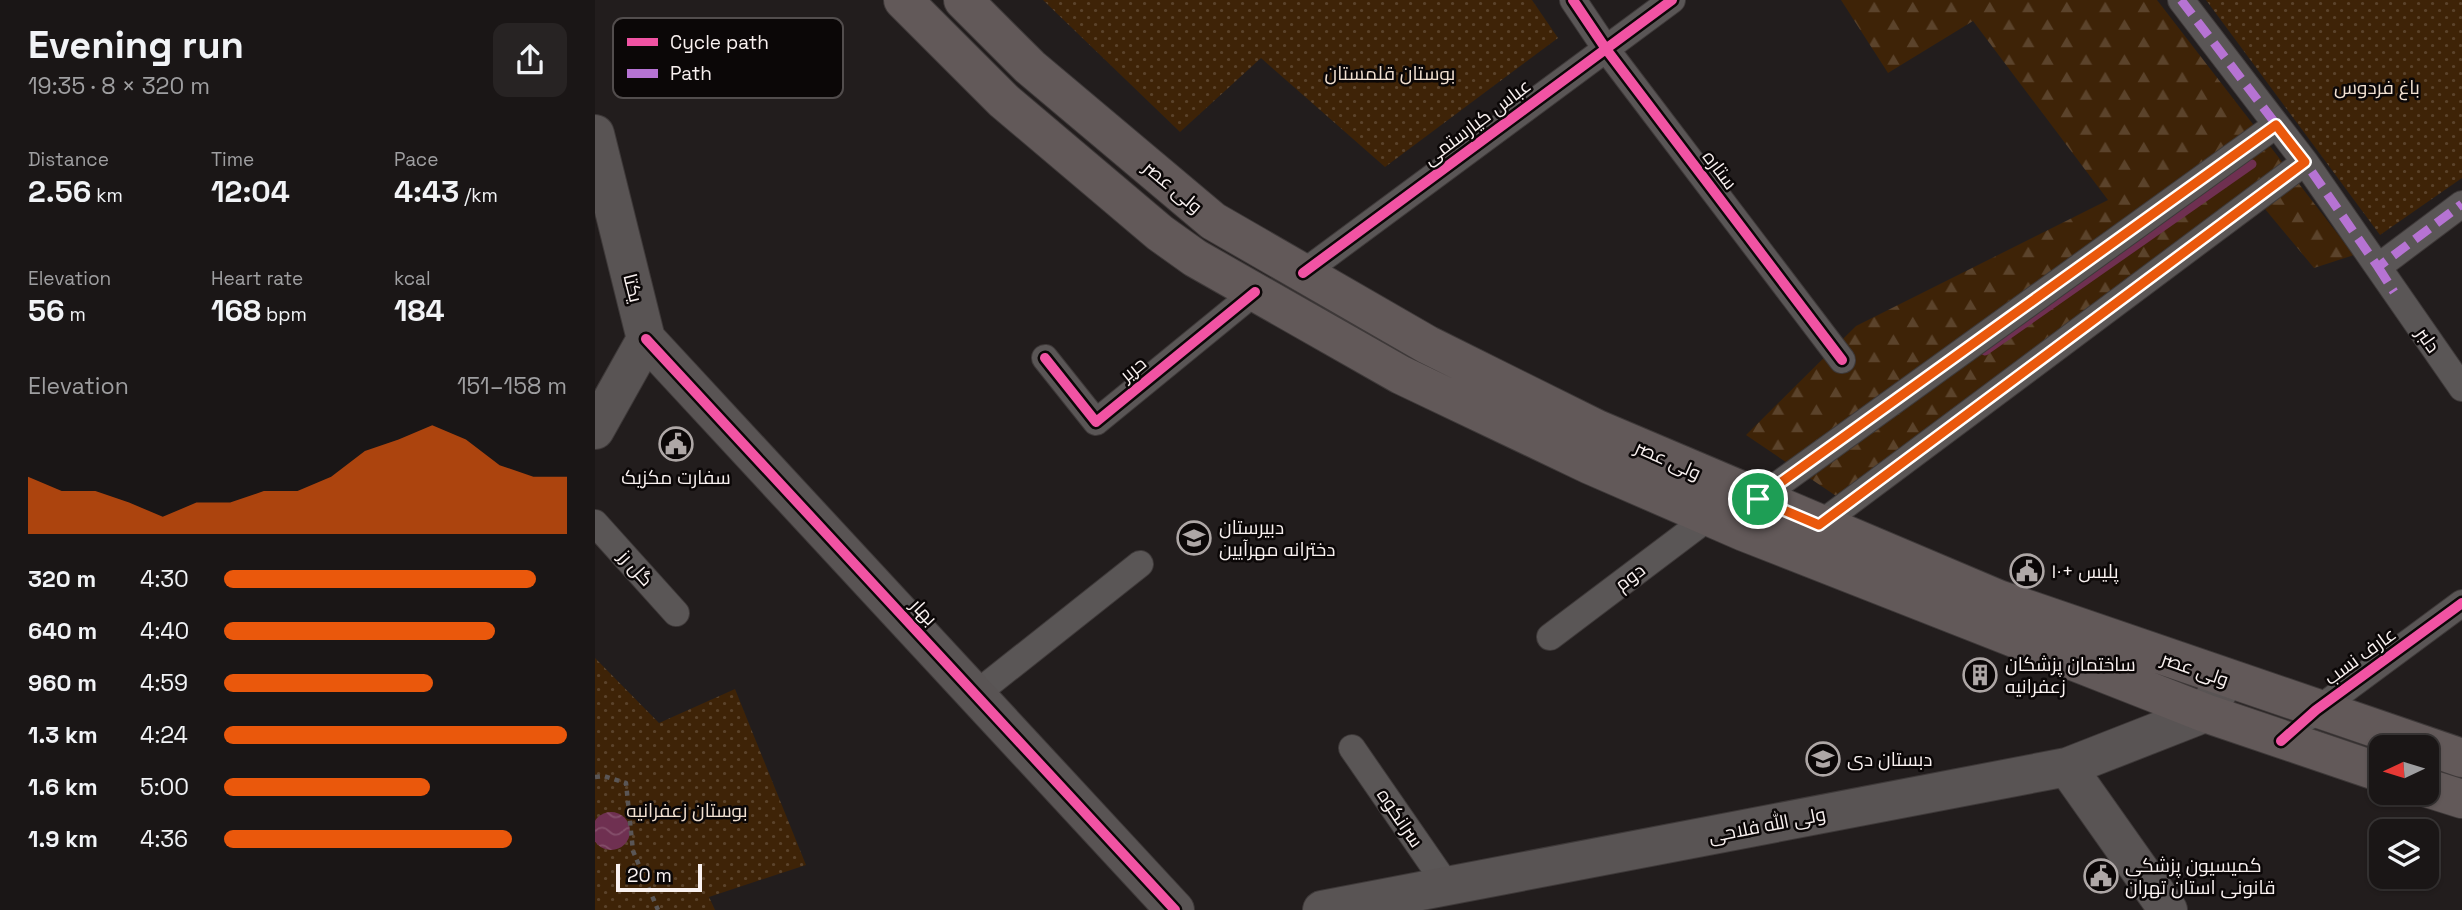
<!DOCTYPE html>
<html lang="en">
<head>
<meta charset="utf-8">
<style>
  :root { --surface:#1a1616; --page:#272323; --text:#f1f3f6; --muted:#9f9fa1; --line:#383535; --accent:#ea580c }
  body { margin:0; font-family:"Space Grotesk",Cairo,sans-serif; background:var(--page); color:var(--text); height:100vh; display:flex; flex-direction:column; font-size:26px; white-space:nowrap }
  * { box-sizing:border-box; margin:0 }
  p { font-size:23px; color:var(--muted) }
  .icon { flex:none; width:38px; height:38px; fill:none; stroke:currentColor; stroke-width:2; stroke-linecap:round; stroke-linejoin:round }
  .map { position:relative; flex:1; overflow:hidden }
  .side { display:flex; flex-direction:column; background:var(--surface); width:595px }
  .side>* { flex:none }
  .needle { width:46px; rotate:266deg }
  .buttons { position:absolute; left:1774px; top:735px; display:grid; gap:14px }
  .buttons a { display:grid; place-items:center; width:70px; height:70px; border-radius:14px; background:var(--surface); box-shadow:0 2px 5px #0004,0 0 0 2px var(--line); font-size:35px }
  .scale { position:absolute; left:21px; bottom:18px; width:86px; box-sizing:border-box; padding-left:7px; border:4px solid #f9f1f0; border-top:0; font-size:19px; line-height:24px; white-space:nowrap; color:#f9f1f0; -webkit-text-stroke:5px #0b0707; paint-order:stroke }
  .pin { position:absolute; display:grid; place-items:center; width:60px; height:60px; color:#fff; margin:-30px; border:4px solid #fff; border-radius:50%; box-shadow:0 2px 7px #0007 }
  .round { display:grid; place-items:center; flex:none; width:74px; height:74px; border-radius:14px; background:var(--page) }
  .head { display:flex; align-items:center; justify-content:space-between; height:119px; padding:0 28px }
  h1 { font-size:38px; font-weight:600; line-height:52px }
  .stats { display:grid; grid-template-columns:repeat(3,1fr); gap:10px; height:119px; padding:7px 28px }
  .stats div { display:grid; align-content:center }
  .stats b { font-size:30px; font-weight:600 }
  .stats small { font-size:19px; font-weight:400 }
  .stats p { font-size:19px }
  .chart { height:196px; padding:14px 28px }
  .chart p { display:flex; justify-content:space-between }
  .chart svg { width:100%; height:126px; margin-top:7px; fill:var(--accent); opacity:.7 }
  ul { padding:0 28px; list-style:none; font-size:23px }
  li { display:grid; grid-template-columns:112px 84px 1fr; align-items:center; height:52px }
  li i { height:18px; border-radius:9px; background:var(--accent) }
  main { display:flex; flex:1; min-height:0 }
  .map>svg:first-child { display:block }
</style>
</head>
<body>
<main>
<section class="side">
<div class="head"><div><h1>Evening run</h1><p>19:35 · 8 × 320 m</p></div><a class="round"><svg class="icon" aria-label="share" viewBox="0 0 24 24"><path d="M12 15V3M7 8l5-5 5 5M5 13v7h14v-7"/></svg></a></div>
<div class="stats">
<div><p>Distance</p><b>2.56<small> km</small></b></div>
<div><p>Time</p><b>12:04</b></div>
<div><p>Pace</p><b>4:43<small> /km</small></b></div>
</div>
<div class="stats">
<div><p>Elevation</p><b>56<small> m</small></b></div>
<div><p>Heart rate</p><b>168<small> bpm</small></b></div>
<div><p>kcal</p><b>184</b></div>
</div>
<div class="chart"><p><span>Elevation</span>151–158 m</p>
<svg viewBox="0 0 160 44" preserveAspectRatio="none"><path d="M0 44V24L10 29L20 29L30 33L40 38L50 33L60 33L70 29L80 29L90 24L100 15L110 11L120 6L130 11L140 20L150 24L160 24V44z"/></svg>
</div>
<ul>
<li><b>320 m</b>4:30<i style="width:91%"></i></li>
<li><b>640 m</b>4:40<i style="width:79%"></i></li>
<li><b>960 m</b>4:59<i style="width:61%"></i></li>
<li><b>1.3 km</b>4:24<i style="width:100%"></i></li>
<li><b>1.6 km</b>5:00<i style="width:60%"></i></li>
<li><b>1.9 km</b>4:36<i style="width:84%"></i></li>
</ul>
</section>
<div class="map">
<svg width="1867" height="910" viewBox="0 0 1867 910">
  <defs>
    <pattern id="forest-firs" width="22" height="20" patternUnits="userSpaceOnUse" patternTransform="scale(1.75)"><rect width="22" height="20" fill="#3e2307"/><path d="M5 1l3.5 6h-7zM16 11l3.5 6h-7z" fill="#5b432b"/></pattern>
    <pattern id="park-dots" width="8" height="8" patternUnits="userSpaceOnUse" patternTransform="scale(1.75)"><rect width="8" height="8" fill="#3e2307"/><path d="M2 2h.1M6 6h.1" fill="none" stroke="#5b432b" stroke-width="1.8" stroke-linecap="round"/></pattern>
    <pattern id="water-waves" width="16" height="10" patternUnits="userSpaceOnUse" patternTransform="scale(1.75)"><rect width="16" height="10" fill="#6f3051"/><path d="M0 5q4-4 8 0t8 0" fill="none" stroke="#844e6a"/></pattern>
  </defs>
  <rect width="100%" height="100%" fill="#221d1d"/>
  <path fill="url(#forest-firs)" d="M1246,0h316l197,255 -40,13 -49,-59 -417,295 -102,-69 110,-109 252,-126 -135,-179 -85,52z"/>
  <path fill="url(#park-dots)" d="M448,0h489l26,38 -173,129 -124,-109 -81,74z
    M1611,0h256v178l-82,57z
    M0,658l64,65 76,-34 71,176 -97,32 6,13h-120z"/>
  <path fill="url(#water-waves)" d="M-3 831a19 19 0 1 1 38 0a19 19 0 1 1-38 0Z"/>
  <g fill="none" stroke-linecap="round" stroke-linejoin="round">
    <path stroke="#6f3051" stroke-width="9" d="M1390,351l267,-187"/>
    <defs>
      <path id="street" d="M978,0l33,49 236,311
        M1586,0l124,162 73,105 84,-63
        M1783,267l84,121
        M708,273l369,-273
        M450,358l51,64 159,-130
        M1163,499l518,-374
        M0,523l81,90
        M1224,525l486,-363
        M955,637l159,-120
        M381,694l164,-130
        M1713,717l154,-114
        M757,748l96,139"/>
      <path id="secondary" d="M0,134l51,205 -51,91
        M51,339l529,571
        M1472,767l101,143
        M727,910l745,-143 138,-54 20,-33"/>
      <path id="primary" d="M308,0l101,101 156,132 35,25 206,117 189,90 154,67 461,181 177,60
        M368,0l67,67 183,154 215,124 169,84 401,170 464,159
        M1832,788l35,11"/>
    </defs>
    <use href="#street" stroke="#3e3939" stroke-width="28"/>
    <use href="#secondary" stroke="#3e3939" stroke-width="40"/>
    <use href="#primary" stroke="#3e3939" stroke-width="40"/>
    <path stroke="#5a5656" stroke-width="4.5" stroke-dasharray="5 5" stroke-linecap="butt" d="M0,777l9,-1 22,7 7,68 25,59"/>
    <use href="#street" stroke="#5a5656" stroke-width="26"/>
    <use href="#secondary" stroke="#595454" stroke-width="38"/>
    <use href="#primary" stroke="#625959" stroke-width="38"/>
    <path stroke="#b673d3" stroke-width="9" stroke-dasharray="18 9" stroke-linecap="butt" d="M1586,0l124,162 73,105 84,-63
      M1783,267l16,25
      M1163,499l518,-374
      M1224,525l486,-363"/>
    <defs>
      <path id="cycleway" d="M978,0l33,49 236,311
        M708,273l369,-273
        M51,339l529,571
        M450,358l51,64 159,-130
        M1686,741l35,-31 146,-107"/>
    </defs>
    <use href="#cycleway" stroke="#0b0707" stroke-width="15"/>
    <use href="#cycleway" stroke="#f153a3" stroke-width="10"/>
  </g>
  <g fill="none" stroke-linecap="round" stroke-linejoin="round">
    <defs>
      <path id="route" d="M1681,125l29,37 -486,363 -61,-26z"/>
    </defs>
    <use href="#route" stroke="#fff" stroke-width="14"/>
    <use href="#route" stroke="#ea580c" stroke-width="9"/>
  </g>
  <defs>
    <symbol id="civic-ring" viewBox="-11 -11 22 22"><circle r="9.5" fill="#0b0707" stroke="#aea7a6" stroke-width="1.5"/><path d="M-.6-6.5H3V-4.5H.6V-3L4-1V1h2V6H-6V1h2V-1L-.6-3ZM-1.2 2.5V6h2.4V2.5Z" fill="#aea7a6"/></symbol>
    <symbol id="school-ring" viewBox="-11 -11 22 22"><circle r="9.5" fill="#0b0707" stroke="#aea7a6" stroke-width="1.5"/><path d="M0-5L7-2L0 1L-7-2ZM-4 1L0 2.5L4 1V4Q0 6-4 4Z" fill="#aea7a6"/></symbol>
    <symbol id="building-ring" viewBox="-11 -11 22 22"><circle r="9.5" fill="#0b0707" stroke="#aea7a6" stroke-width="1.5"/><path d="M-4-6H4V6H1V3H-1V6H-4ZM-2.5-4.3h1.7v1.8h-1.7ZM.8-4.3h1.7v1.8H.8ZM-2.5-1h1.7V.8h-1.7ZM.8-1h1.7V.8H.8Z" fill="#aea7a6"/></symbol>
  </defs>
  <g fill-rule="evenodd">
    <use href="#civic-ring" x="62" y="425" width="38" height="38"/>
    <use href="#school-ring" x="580" y="519" width="38" height="38"/>
    <use href="#civic-ring" x="1413" y="552" width="38" height="38"/>
    <use href="#building-ring" x="1366" y="656" width="38" height="38"/>
    <use href="#school-ring" x="1209" y="740" width="38" height="38"/>
    <use href="#civic-ring" x="1487" y="857" width="38" height="38"/>
  </g>
  <g text-anchor="middle" dominant-baseline="central" stroke-width="5" stroke-linejoin="round" paint-order="stroke">
    <g font-size="19" fill="#f2e1d2" stroke="#0b0707">
      <text x="795" y="73">بوستان قلمستان</text>
      <text x="1782" y="87">باغ فردوس</text>
      <text x="92" y="810">بوستان زعفرانیه</text>
    </g>
    <g font-size="19" fill="#f9f1f0" stroke="#0b0707">
      <text transform="translate(882 122) rotate(-37)">عباس کیارستمی</text>
      <text transform="translate(1125 170) rotate(53)">ستاره</text>
      <text transform="translate(578 187) rotate(40)">ولی عصر</text>
      <text transform="translate(38 288) rotate(76)">یکتا</text>
      <text transform="translate(1833 340) rotate(55)">دلبر</text>
      <text transform="translate(538 369) rotate(-39)">حریر</text>
      <text transform="translate(1073 460) rotate(24)">ولی عصر</text>
      <text transform="translate(41 568) rotate(48)">گل رز</text>
      <text transform="translate(1035 577) rotate(-37)">دوم</text>
      <text transform="translate(329 612) rotate(47)">بهار</text>
      <text transform="translate(1765 656) rotate(-36)">عارف نسب</text>
      <text transform="translate(1600 669) rotate(19)">ولی عصر</text>
      <text transform="translate(805 818) rotate(56)">سرانکوه</text>
      <text transform="translate(1172 825) rotate(-11)">ولی‌ الله فلاحی</text>
    </g>
    <g font-size="19" fill="#f9f1f0" stroke="#0b0707" text-anchor="start">
      <text x="81" y="477" text-anchor="middle">سفارت مکزیک</text>
      <text x="624" y="527">دبیرستان<tspan x="624" dy="22">دخترانه مهرآیین</tspan></text>
      <text x="1456" y="571">پلیس +۱۰</text>
      <text x="1410" y="664">ساختمان پزشکان<tspan x="1410" dy="22">زعفرانیه</tspan></text>
      <text x="1252" y="759">دبستان دی</text>
      <text x="1530" y="865">کمیسیون پزشکی<tspan x="1530" dy="22">قانونی استان تهران</tspan></text>
    </g>
  </g>
  <rect x="18" y="18" width="230" height="80" rx="10" fill="#0b0707" stroke="#524d4d" stroke-width="2"/>
  <rect x="32" y="38" width="31" height="8" fill="#f153a3"/>
  <rect x="32" y="69" width="31" height="9" fill="#b673d3"/>
  <g font-size="19" fill="#f9f1f0">
    <text x="75" y="49">Cycle path</text>
    <text x="75" y="80">Path</text>
  </g>
</svg>
<div class="buttons">
<a><svg class="needle" viewBox="-14 -14 28 28"><path d="M0-13l5 13h-10z" fill="#e53935"/><path d="M0 13l5-13h-10z" fill="#9f9fa1"/></svg></a>
<a><svg class="icon" aria-label="layers" viewBox="0 0 24 24"><path d="M12 4l9 5-9 5-9-5zM3 14l9 5 9-5"/></svg></a>
</div>
<div class="scale">20 m</div>
<div class="pin" style="left:1163px;top:499px;background:#1e9e55"><svg class="icon" aria-label="arrive" viewBox="0 0 24 24"><path d="M6 21V4h12l-3 4 3 4H6"/></svg></div>
</div>
</main>
</body>
</html>
